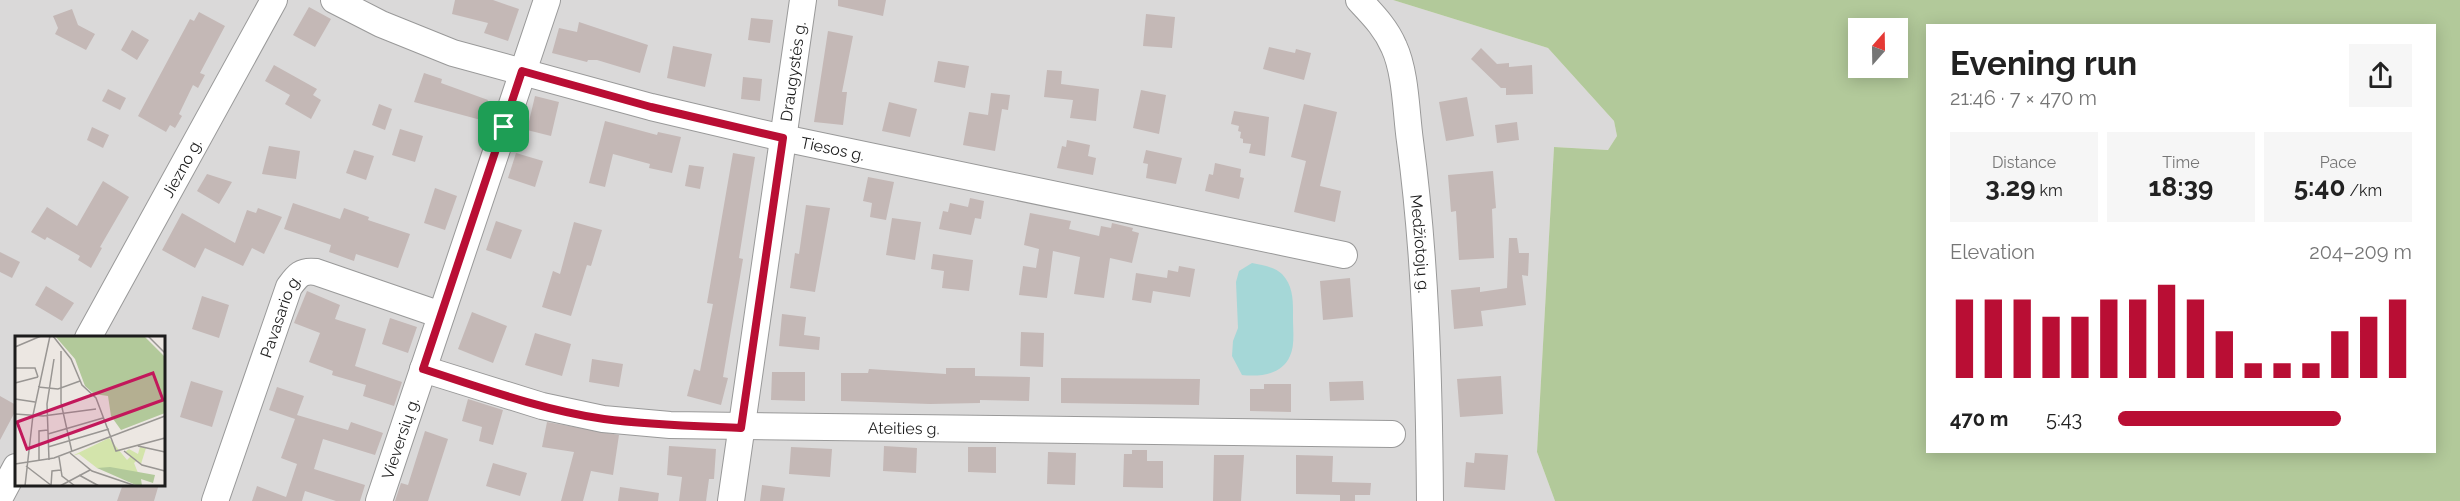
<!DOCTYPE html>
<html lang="en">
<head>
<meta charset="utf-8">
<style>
  :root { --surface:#fff; --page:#f6f6f6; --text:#222; --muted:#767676; --accent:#b90e34 }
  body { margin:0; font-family:Raleway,sans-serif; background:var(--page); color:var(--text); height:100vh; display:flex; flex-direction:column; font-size:22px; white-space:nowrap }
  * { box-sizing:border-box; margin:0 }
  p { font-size:20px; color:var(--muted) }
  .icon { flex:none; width:33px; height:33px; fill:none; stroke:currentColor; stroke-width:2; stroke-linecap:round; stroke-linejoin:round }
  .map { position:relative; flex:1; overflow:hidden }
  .details { position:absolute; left:1926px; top:24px; width:510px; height:429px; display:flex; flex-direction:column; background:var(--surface); border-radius:0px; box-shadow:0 3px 15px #0003 }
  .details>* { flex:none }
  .needle { width:39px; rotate:20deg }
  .tools { position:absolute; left:1848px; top:18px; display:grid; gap:12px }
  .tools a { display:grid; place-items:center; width:60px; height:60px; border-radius:0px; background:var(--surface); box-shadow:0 3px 15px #0003; font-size:30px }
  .pin { position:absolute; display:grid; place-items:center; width:51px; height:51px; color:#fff; margin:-26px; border-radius:12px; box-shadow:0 3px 9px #0006 }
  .round { display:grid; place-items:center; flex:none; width:63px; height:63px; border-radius:0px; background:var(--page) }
  .overview { display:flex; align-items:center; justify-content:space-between; height:102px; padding:0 24px }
  h1 { font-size:33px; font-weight:700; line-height:45px }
  .figures { display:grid; grid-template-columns:repeat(3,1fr); gap:9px; height:102px; padding:6px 24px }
  .figures div { display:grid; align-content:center; border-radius:0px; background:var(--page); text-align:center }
  .figures b { font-size:26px; font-weight:700 }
  .figures small { font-size:16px; font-weight:400 }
  .figures p { font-size:16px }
  .chart { height:168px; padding:12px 24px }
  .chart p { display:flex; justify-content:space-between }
  .chart svg { width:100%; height:108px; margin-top:6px; stroke:var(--accent); stroke-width:6 }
  ul { padding:0 24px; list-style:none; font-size:20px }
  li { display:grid; grid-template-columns:96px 72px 1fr; align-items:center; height:45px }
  li i { height:15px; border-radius:8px; background:var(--accent) }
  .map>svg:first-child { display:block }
</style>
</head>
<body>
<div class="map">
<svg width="2460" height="501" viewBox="0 0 2460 501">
  <rect width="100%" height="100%" fill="#ece7e2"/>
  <path fill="#dad9d9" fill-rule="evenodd" d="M0,0h1393l155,48 66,73 3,15 -9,14 -54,-3 -17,305 18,49h-1555zM16,338h148v146h-148z"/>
  <path fill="#b2c99a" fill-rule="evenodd" d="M1393,0h1067v501h-905l-18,-49 17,-305 54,3 9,-14 -3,-15 -66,-73zM1928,26h506v426h-506zM1858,28h40v40h-40z"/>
  <path fill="#a5d7d7" d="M1252,263c10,2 23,4 30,11 12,13 11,28 11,44 0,12 2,27 -3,38 -8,19 -31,21 -48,19l-10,-19 1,-15 5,-13 -2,-46 3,-11z"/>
  <path fill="#c4b8b6" d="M455,0h38l26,9 -11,32 -24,-8 4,-10 -36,-9z
    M838,0h48l-3,16 -45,-10z
    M309,7l22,12 -16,28 -22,-12z
    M72,9l6,16 17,9 -9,16 -31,-16 3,-6 -5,-12z
    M199,12l26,14 -25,47 5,2 -7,13 -5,-3 -14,29 3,2 -7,12 -5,-3 -4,7 -28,-16 52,-97 4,2z
    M1146,14l29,3 -3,31 -29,-2z
    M751,18l22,2 -3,23 -22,-3z
    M579,22l69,23 -8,28 -43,-13h-9l-1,2 -35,-9 7,-25 18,4z
    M132,30l17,10 -12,20 -16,-10z
    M828,31l25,5 -11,56h5l-4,33 -29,-3z
    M673,46l39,8 -7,33 -38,-9z
    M1269,47l26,6 1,-4 15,4 -7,27 -41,-11z
    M1481,48l16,16 12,-1v4l23,-2 1,29 -27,1v-7h-5l-30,-29z
    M938,61l31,5 -4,22 -31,-6z
    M274,65l43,24 -4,6 8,5 -10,19 -26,-15 5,-9 -25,-14z
    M1047,70l15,1 -1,13 38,5 -3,32 -26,-3 3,-18 -29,-3z
    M424,73l18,6 -1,4 47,17 -7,20 -67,-18z
    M743,77l19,2 -2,22 -19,-2z
    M108,89l18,9 -6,12 -18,-9z
    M1141,90l25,5 -7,39 -26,-6z
    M991,93l19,2 -2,15 -6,-1 -7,42 -32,-6 6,-33 19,3z
    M535,96l24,6 -8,34 -24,-6z
    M1467,97l7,39 -28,5 -7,-39z
    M889,102l28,7 -7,28 -28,-6z
    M379,104l13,5 -7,21 -13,-5z
    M1304,104l33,8 -17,74 21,5 -6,31 -41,-10 12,-51 -15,-4z
    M1234,111l35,6 -4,39 -16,-3 2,-9 -8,-1v-4l-3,-1 1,-6 -3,-1 1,-5 -8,-2z
    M605,121l52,14 1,-3 23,5 -9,36 -23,-5 1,-4 -37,-10 -8,33 -16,-4z
    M1517,122l2,18 -22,3 -2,-18z
    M92,127l17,8 -6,13 -16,-8z
    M400,129l23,7 -8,26 -23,-7z
    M1067,140l23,5 -2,11 8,2 -3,17 -36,-7 5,-22 4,1z
    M269,146l31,5 -4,28 -34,-5z
    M354,150l20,6 -8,24 -20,-7z
    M1146,150l36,8 -6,26 -30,-6 2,-14 -5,-1z
    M516,153l27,8 -8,26 -27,-9z
    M733,153l22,4 -16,101 4,1 -20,118 5,1 -7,27 -34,-9 7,-27 6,2 13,-67 -6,-1z
    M1215,163l26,6 -1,8 4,1 -5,21 -34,-8 4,-17 4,1z
    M689,165l15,2 -4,22 -15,-3z
    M1493,171l3,37 -4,1 2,49 -35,2 -3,-49 -5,1 -3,-37z
    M207,174l25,8 -13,22 -22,-13z
    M868,177l26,5 -8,38 -16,-3 2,-14 -9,-2z
    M103,181l26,16 -29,50 2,1 -11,20 -13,-8 2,-4 -33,-19 -2,3 -14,-8 16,-25 30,19z
    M435,188l22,8 -12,34 -21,-7z
    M970,198l14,3 -3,18 -6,-1 -4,17 -32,-6 4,-18 5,1 2,-9 18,4z
    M293,203l47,16 4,-11 25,9 -1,3 42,14 -12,34 -42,-14 -2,7 -25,-9 2,-7 -47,-16z
    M806,205l24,3 -15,84 -25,-4 5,-35 4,1z
    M258,208l24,9 -18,37 -12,-6 -9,18 -38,-18 -10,20 -33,-18 20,-37 53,30 12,-33 9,3z
    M1030,213l41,8 -2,8 30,7 2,-10 10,2 1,-5 21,5 -1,3 7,2 -7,30 -22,-5 -6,40 -30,-4 6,-37 -27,-6 -6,47 -28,-3 4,-29 13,2 3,-19 -15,-4z
    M892,218l29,4 -6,38 -29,-5z
    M496,221l26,9 -11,29 -25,-9z
    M574,222l28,8 -11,36 -4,-1 -16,51 -29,-9 11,-36 7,3z
    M1509,238h8l2,15h10l-1,23 -6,-1 4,30 -45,6 2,15 -29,3 -3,-39 29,-3v5l27,-4z
    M0,252l20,10 -8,16 -12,-6z
    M933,254l40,6 -4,31 -27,-3 2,-17 -13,-2z
    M1179,266l16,3 -5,28 -37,-6 -2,12 -19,-3 4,-27 31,5 1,-8 10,2z
    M1350,278l3,39 -30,3 -3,-39z
    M46,286l28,17 -12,18 -27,-16z
    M307,291l33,14 -5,14 31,10 -11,37 47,16 -8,24 -31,-10 3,-11 -34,-10 1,-4 -24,-9 11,-29 -26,-10z
    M202,296l27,9 -10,33 -27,-9z
    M472,312l35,14 -14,37 -35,-14z
    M782,314l24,3 -2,18 16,2 -1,13 -40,-4z
    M390,318l27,9 -9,26 -26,-9z
    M1021,332l23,1 -1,34 -23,-1z
    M535,333l36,11 -9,32 -37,-11z
    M592,359l31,5 -4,23 -30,-5z
    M946,368h29v8l55,1 -1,24 -49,-1v3l-50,1 -89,-3v-28h27l1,-4 77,5z
    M772,372h33v29l-34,-1z
    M1501,376l2,38 -43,3 -3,-38z
    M1061,378l139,1 -1,26 -138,-2z
    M191,381l32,10 -11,36 -32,-10z
    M1363,381l1,19 -34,1 -1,-19z
    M1264,384h27v28l-41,-1v-22h14z
    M277,387l27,9 -7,19 51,15 3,-8 32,11 -8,22 -52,-16 -9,30 51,16 -5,16h-24l-31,-10 -3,10h-50l5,-15 29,11 11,-33 -16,-6 14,-39 -26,-9z
    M0,396l16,9v5l-16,30z
    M468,399l35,11 -10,35 -14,-4 3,-14 -20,-6z
    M547,422l72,13 -6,40 -22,-4 -8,30h-22l13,-49 -32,-5z
    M425,431l23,8 -20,62h-33l6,-18 7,2z
    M669,446l47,3 -2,30h-5l-3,22h-27l3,-24 -15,-2z
    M884,446l33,2 -1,25 -33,-2z
    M791,447l41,2 -2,28 -41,-3z
    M968,447h28v26l-28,-1z
    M1132,450h15v11h16v27l-40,-1 1,-33h8z
    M1048,452l28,1 -1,32 -28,-1z
    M1475,453l33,2 -3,35 -41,-3 2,-25 8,1z
    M1214,455h30l-3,46h-28z
    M1296,455l37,1 -1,26 39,1 -1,12h-15v6h-15v-6l-44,-1z
    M493,463l34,10 -7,23 -34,-10z
    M123,484h36l-5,17h-37z
    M762,485l23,3 -2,13h-23z
    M620,487l39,6 -1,8h-40z"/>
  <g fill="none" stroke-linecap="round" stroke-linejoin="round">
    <defs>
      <g id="minor">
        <path id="s1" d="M334,0l47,24 72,29 198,54 132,31 561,117"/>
        <path id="s2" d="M1359,0c14,15 27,28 35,47 12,26 12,66 16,94 16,120 19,239 20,360"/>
        <path id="s3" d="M88,338l186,-338"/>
        <path id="s4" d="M423,369l119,37 61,13 67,6 722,9"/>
        <path d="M0,497l16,-30"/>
        <path id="s5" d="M215,501l74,-214c8,-11 12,-17 27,-15l125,43"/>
        <path id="s6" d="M379,501l168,-501"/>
        <path id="s7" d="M731,501l72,-501"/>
      </g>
    </defs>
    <use href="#minor" stroke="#999" stroke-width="28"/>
    <use href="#minor" stroke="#fff" stroke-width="26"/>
  </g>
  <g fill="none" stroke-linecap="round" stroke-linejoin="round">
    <defs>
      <path id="route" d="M522,71l129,36 132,31 -42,290c-46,-2 -92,-3 -137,-9 -62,-9 -122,-31 -181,-50z"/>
    </defs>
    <use href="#route" stroke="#fff" stroke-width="12"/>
    <use href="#route" stroke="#b90e34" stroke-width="8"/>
  </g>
  <g text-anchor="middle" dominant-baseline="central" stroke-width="6" stroke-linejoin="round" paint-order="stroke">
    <g font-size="16" fill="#1c1c1c" stroke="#fff">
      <text stroke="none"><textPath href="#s7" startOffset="434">Draugystės g.</textPath></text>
      <text stroke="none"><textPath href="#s1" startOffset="522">Tiesos g.</textPath></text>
      <text stroke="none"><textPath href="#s3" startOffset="194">Jiezno g.</textPath></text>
      <text stroke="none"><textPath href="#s2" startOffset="258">Medžiotojų g.</textPath></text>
      <text stroke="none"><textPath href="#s5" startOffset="196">Pavasario g.</textPath></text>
      <text stroke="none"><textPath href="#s4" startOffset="488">Ateities g.</textPath></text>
      <text stroke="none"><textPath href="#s6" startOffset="66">Vieversių g.</textPath></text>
    </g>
  </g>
  <g transform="translate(15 336)">
    <rect width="150" height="150" fill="#ece7e2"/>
    <path d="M94,102l18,22 4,-4 -6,-4 4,-3 9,5 2,-7 6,1 -5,16 -4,-4 -3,3 4,10 -41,-5 -18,-14 -7,2z" fill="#d3e4ab"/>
    <path d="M40,0h89l21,21v56l-44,17 -10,-14 -3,-20 -14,-2 -9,-8 -10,-27zM95,131l45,8 -2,8 -12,-4 1,7h-4l-41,-18z" fill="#b2c99a"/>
    <path fill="none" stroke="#999693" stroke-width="1.5" d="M38,0l18,23 11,26 14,13 20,53 49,-13M133,0l17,17M0,11l26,-11M46,15v52l11,49M0,32h20l3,9M0,47l23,-6M23,51l20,2 22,-8M0,63l20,3M0,78l28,2 53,-7M33,98l55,-16M123,110l27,6M33,111l61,-18M109,115l18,14 23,6M55,117l22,18 44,15M44,121l3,19 13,10M34,124l-2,-56 7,-45M24,125v-30l9,-1M0,128l39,-6 111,-42M11,130l26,20M64,139l20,11M10,150l8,-71 17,-79M36,150l1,-15 9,-1M45,150l30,-16"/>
    <path fill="#c2185b" fill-opacity="0.15" stroke="#c2185b" stroke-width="3" d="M138,37l10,27 -136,49 -10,-27z"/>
    <rect width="150" height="150" fill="none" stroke="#1c1c1c" stroke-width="3"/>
  </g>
</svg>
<div class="tools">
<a><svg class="needle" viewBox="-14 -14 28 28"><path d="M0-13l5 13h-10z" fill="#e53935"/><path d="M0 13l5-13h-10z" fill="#767676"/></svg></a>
</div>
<div class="pin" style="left:504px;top:127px;background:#1e9e55"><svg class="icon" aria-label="arrive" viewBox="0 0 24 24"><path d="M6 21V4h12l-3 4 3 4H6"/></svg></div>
<section class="details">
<div class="overview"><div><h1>Evening run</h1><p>21:46 · 7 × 470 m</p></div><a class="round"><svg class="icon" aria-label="share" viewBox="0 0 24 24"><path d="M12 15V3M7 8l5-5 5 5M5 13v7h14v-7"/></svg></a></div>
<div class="figures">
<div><p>Distance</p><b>3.29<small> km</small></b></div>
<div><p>Time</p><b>18:39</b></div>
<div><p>Pace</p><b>5:40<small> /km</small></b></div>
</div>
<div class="chart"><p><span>Elevation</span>204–209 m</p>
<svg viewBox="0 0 160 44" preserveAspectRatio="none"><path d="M5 44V12M15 44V12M25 44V12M35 44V19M45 44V19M55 44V12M65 44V12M75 44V6M85 44V12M95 44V25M105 44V38M115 44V38M125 44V38M135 44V25M145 44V19M155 44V12"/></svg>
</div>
<ul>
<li><b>470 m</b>5:43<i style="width:76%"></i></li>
</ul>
</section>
</div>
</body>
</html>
